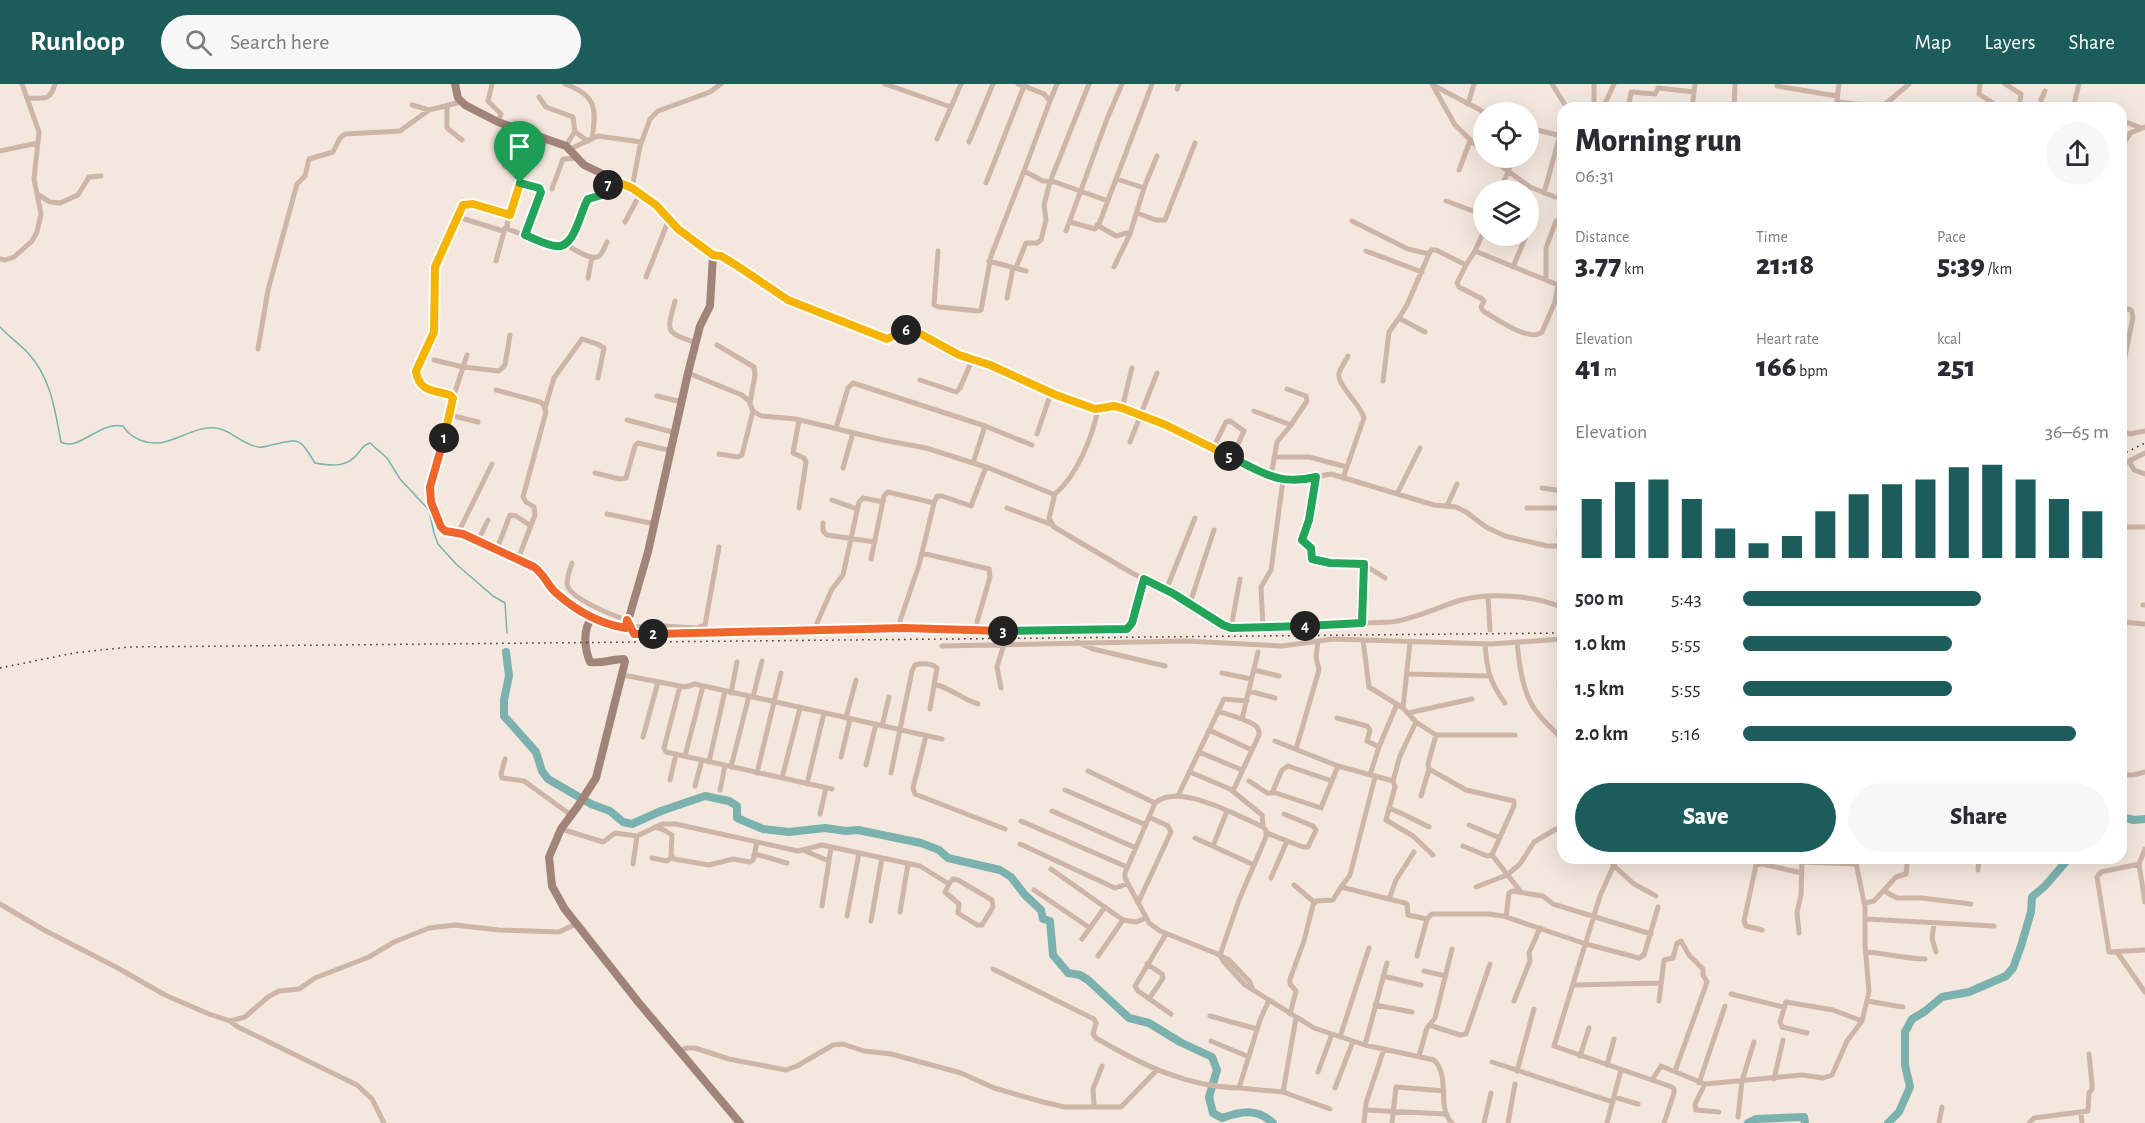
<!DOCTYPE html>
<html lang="en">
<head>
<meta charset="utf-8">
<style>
  :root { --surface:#fff; --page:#f7f7f7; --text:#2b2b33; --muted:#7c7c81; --accent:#1c5d5b }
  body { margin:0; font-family:"Alegreya Sans",sans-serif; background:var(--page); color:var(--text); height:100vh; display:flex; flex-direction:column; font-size:22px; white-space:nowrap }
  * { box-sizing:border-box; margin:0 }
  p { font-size:20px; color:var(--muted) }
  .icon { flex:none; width:33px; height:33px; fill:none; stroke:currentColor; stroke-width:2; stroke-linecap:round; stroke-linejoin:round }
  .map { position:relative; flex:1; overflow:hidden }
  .panel { position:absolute; left:1557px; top:18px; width:570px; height:762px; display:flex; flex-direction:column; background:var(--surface); border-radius:18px; box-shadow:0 6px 24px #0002 }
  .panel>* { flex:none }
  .fabs { position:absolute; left:1473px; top:18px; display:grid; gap:12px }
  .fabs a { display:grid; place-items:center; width:66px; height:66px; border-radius:50%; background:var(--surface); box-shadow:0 6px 24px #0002; font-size:30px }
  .pin { position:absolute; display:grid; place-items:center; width:51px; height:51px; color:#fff; margin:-62px -26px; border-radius:50% 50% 50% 0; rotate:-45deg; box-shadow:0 0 6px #0007 }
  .pin .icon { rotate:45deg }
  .km { position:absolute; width:30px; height:30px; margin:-15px; border-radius:50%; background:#222; color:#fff; font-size:16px; line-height:30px; text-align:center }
  .round { display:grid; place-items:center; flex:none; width:63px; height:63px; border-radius:32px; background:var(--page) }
  .overview { display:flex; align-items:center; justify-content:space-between; height:102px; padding:0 18px }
  h1 { font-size:33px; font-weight:800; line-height:45px }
  .stats { display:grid; grid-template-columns:repeat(3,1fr); gap:9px; height:102px; padding:6px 18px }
  .stats div { display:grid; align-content:center }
  .stats b { font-size:30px; font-weight:800 }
  .stats small { font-size:16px; font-weight:400 }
  .stats p { font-size:16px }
  .chart { height:168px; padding:12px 18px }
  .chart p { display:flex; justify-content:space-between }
  .chart svg { width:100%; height:108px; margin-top:6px; stroke:var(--accent); stroke-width:6 }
  .button { display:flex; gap:12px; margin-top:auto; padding:12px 18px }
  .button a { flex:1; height:69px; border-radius:36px; background:var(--accent); color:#fff; font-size:24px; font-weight:800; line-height:69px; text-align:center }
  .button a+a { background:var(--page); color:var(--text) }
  ul { padding:0 18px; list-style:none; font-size:20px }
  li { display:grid; grid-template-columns:96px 72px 1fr; align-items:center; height:45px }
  li i { height:15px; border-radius:8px; background:var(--accent) }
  header { display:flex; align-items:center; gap:36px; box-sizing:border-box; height:84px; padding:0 30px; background:var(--accent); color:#fff }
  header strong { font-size:28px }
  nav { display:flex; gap:33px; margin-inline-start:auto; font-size:21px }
  .search { width:420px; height:54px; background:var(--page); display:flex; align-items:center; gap:15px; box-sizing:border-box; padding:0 21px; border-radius:33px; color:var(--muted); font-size:22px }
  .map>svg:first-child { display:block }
</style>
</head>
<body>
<header>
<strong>Runloop</strong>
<div class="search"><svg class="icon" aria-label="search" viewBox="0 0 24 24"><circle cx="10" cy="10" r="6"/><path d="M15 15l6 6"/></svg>Search here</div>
<nav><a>Map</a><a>Layers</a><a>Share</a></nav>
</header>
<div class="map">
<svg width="2145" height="1039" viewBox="0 0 2145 1039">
  <rect width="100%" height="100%" fill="#f4e7dd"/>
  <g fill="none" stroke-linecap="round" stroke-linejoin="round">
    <path stroke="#7bb2af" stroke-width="1.5" d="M0,243c9,10 20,17 28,26 23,25 27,57 33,89 18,10 38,-21 62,-16 5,8 9,10 17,14 28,12 49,-15 76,-12 14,1 25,16 42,19 4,1 9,-1 13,-2 30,-6 27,-9 44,18 17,3 33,5 44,-11 4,-5 5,-7 11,-9l17,15 13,21 29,31 5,23 4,11 18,20 37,32 12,7 2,30"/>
    <path stroke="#7bb2af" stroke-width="8" d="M506,568l3,24 -5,24v16l32,36 6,19 6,8 43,25 19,7 13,11 9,2 29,-13 44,-15 24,5 8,5v12l26,11 26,3 36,-4 21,3 12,-1 63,13 18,7 9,8 52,12 11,7 14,18 16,15 2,9 7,2 3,34 15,18 12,2 8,5 41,38 20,5 31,19 32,15 5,13 -8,27 4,16 9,5c19,-7 35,-10 51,5
      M2121,733l13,3 11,-1
      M1748,1039l8,-4 48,-2 1,6
      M1888,1039l11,-11 11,-25 -5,-22v-33l7,-13 12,-7 18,-15 27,-5 37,-16 7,-8 8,-22 10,-34 1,-15 13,-11 24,-28"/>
    <path stroke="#cdb5a8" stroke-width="5" d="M492,0l-4,17 13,13 -3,8
      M565,0c31,11 32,24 27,54
      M885,0l66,23
      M1025,0l-1,2 20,8 6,7 -26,70 19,10 12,1 53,19
      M1432,0l23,41 29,28
      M1552,0l15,24
      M1980,0l-1,10 17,11
      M2005,0l16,10 -2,14
      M1433,1l51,27
      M1777,2l60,10
      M1177,5l2,-5
      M539,13l7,10 27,10 2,15 13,9
      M27,14c16,0 23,4 28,-14
      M1050,17l7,-17
      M1837,18l40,4 6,2
      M1468,20l6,-20
      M1629,20l2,-12 24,2 3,-6 36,4
      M412,21l17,5
      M447,21v23l15,12
      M1882,23l27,-23
      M1594,24v-24
      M1603,24l11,-24
      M1692,24l3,-24
      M1734,24l1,-24
      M1836,24l3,-24
      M2041,24v-8l4,-9
      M2073,24l6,-24
      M2121,36l20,8
      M506,41l-2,41 18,7
      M1528,44l34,8
      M546,54l-4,11 -17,16 -18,59 1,5 46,17 12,-1 5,-6 15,-38 4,-4 12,-2 9,-16
      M937,55l24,-55
      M969,58l24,-58
      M566,62l9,-15
      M570,65l28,-13 43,6
      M2121,65l9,-16 15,-6
      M0,67l38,-8
      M1490,74l40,29 25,10
      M1459,86l11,-29
      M520,99l19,5 2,4 -16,43
      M986,99l38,-97 -6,-2
      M632,104l8,-42 10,-27 8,-8 52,-19 11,-8
      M1144,104l13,-32
      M552,105l11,-30 14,-1
      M1500,106l14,-32
      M1544,109l16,-58
      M37,110l13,8 10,1 18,-8 11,-18 12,-1
      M1446,117l38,14
      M1137,129l19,7h9l30,-77
      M510,131l-37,-11 -10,1 -28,62 -1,65 -18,39c3,21 18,19 34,24l4,8 -24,84 1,15 10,25 4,5 6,1 12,1 71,33 8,6 14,20 36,25
      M458,133l45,14
      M1352,137l56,28 21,5
      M625,138l15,-28
      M1070,138l25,7 4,-5 53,-140
      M1097,141l19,11 11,-3
      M1528,145l1,-1
      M1066,147l41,-112 15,-35
      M1484,147l-9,20 88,36
      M566,161c7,3 25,17 33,11 4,-3 6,-10 8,-14
      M938,167l-4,54 5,2 39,4 3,-1 10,-54 33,-85
      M1366,167l56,21
      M713,171l8,1 15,9 52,35 99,39 19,-9h5l48,25 31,10 66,30 39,14 24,-2 31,12 126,59 16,3 39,-7 103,31 22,2 10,5 20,15 19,9 42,10h13
      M0,175l5,1 9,-3 18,-16 5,-9 4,-18 -7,-35 5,-47 -17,-48
      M496,177l9,-33
      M989,177l37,10
      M1466,181l-9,18 2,4 23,12 2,2 -3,6 2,4c12,7 47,32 59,21l13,-30 3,-17
      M1114,183l16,-33 14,-46 -27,-9
      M1513,183l13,-31
      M1016,184l10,-25h11l4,-3 5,-20 -2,-15 6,-23 39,-98
      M646,193l23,-58
      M588,194l4,-21
      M1546,196v-32l10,-27
      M1007,214l6,-30
      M675,217c-8,32 -11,30 21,42
      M2121,223l10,3 2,7 -12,59
      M1425,248l-26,-14 8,-13 22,-51 2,-4h5l30,15 9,-14
      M717,261l37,22 1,8 -5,28
      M258,265l10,-59 29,-106 8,-8 4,-17 24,-7 7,-14 5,-4 55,-3 29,-21 32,-8
      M434,276l29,7 36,4 6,-6 5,-30
      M688,289l54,22 7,6 4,10 8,5 35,3 87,21 43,8 63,20 64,26 1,4 -5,20 5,9 78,46 42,21 49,31 8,3 160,-6c24,-3 45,-14 67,-21 30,-9 77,-6 105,7
      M920,296l36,12 4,-4 12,-28
      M1383,297l6,-49 10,-14
      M496,306l44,12 3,2 3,8 -23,85 3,5 8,5 1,8 -17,44
      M657,312l25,6
      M453,314l14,-43
      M545,324l9,-30 28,-39 15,5 7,4 -6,30
      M1122,324l10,-40
      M1254,327l37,14
      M450,331l28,7
      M627,336l49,13
      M836,344l12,-40 5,-5 132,43
      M2121,347l9,3 15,-3
      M1037,350l14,-41
      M1130,358l27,-69
      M1213,364l13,-26 4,-1 14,10 -12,26
      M719,370l19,3 4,-2 11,-44
      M1274,373h35l38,10
      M2129,377l5,9 11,4
      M973,379l12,-37 47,19
      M2121,381l24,-12
      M843,384l10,-35
      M595,389l25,6 6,-1 9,-32 3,-3 34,8
      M1271,392l6,-34 14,-17 16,-24 -1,-5 -19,-7
      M1316,393l-7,43 -7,20 9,8 1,11 18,4 33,1 22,14
      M1343,394l21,-60c-3,-13 -28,-34 -25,-45 2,-6 7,-12 9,-17
      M1542,404l21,3
      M1563,407l-4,43 4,24
      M1397,410l23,-46
      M1054,411c23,-19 38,-57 44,-86
      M832,416l25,9
      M1447,422l10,-22
      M799,424l7,-46 -2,-4 -11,-5 6,-33
      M1007,424l43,16
      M1527,424h33
      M607,430l48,10
      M823,439v8l4,4 48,7
      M2121,443h24
      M458,449l34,-69
      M478,457l10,-21
      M497,465l13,-34 6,1 15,10
      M922,469l67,16 1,8 -13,45
      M871,475l13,-63 4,-4 46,11 3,-7h5l29,10 15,-39
      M572,479c-2,6 -7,18 -4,24 6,13 46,29 59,33l5,11 6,4 266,-7 107,4 108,-2 8,-1 5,-6 12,-44
      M1166,506l29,-72
      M1488,513l2,33
      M1190,519l24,-73
      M2143,521h2
      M900,537l19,-56 15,-62
      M2121,538l24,2
      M817,539l15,-34 11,-14 16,-73 4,-4 20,4
      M1362,539l1,-59
      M631,543l33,-1 32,2 9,-3 14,-78
      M1263,543l-2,-40 10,-17 12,-90
      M1231,544l9,-49
      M1363,556l6,47 34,21 13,14 20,13h79
      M1077,558l16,7 72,17
      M1517,558c2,19 4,39 12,57 7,16 23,29 34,41
      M1485,560c2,26 4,37 20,59
      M942,562l244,-5 96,5 51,-7 158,5 72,-5
      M1254,586l25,6
      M1222,589l29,6
      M1407,590l82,2
      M623,591l62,12 10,-3 247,55
      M934,600c17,4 28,15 44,20
      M680,602l-16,62 2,4 166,37
      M1559,602l4,-1
      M1001,604l-4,-21 7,-23
      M1249,607l26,7
      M731,609l6,-31
      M753,613l9,-36
      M1403,624l7,-66
      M1218,627l24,8
      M1408,629l64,-14
      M846,634l10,-38
      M1337,634l30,8 3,4 -3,11 12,6
      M882,642l7,-29
      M1209,646l43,20
      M1436,651l-8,29 1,5 37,21 48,11v5l-22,49 29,37
      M926,652l-13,52 2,6 90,35
      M643,653l15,-55
      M1275,657l63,25 55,15 2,6 -9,33 27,16 20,19
      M1296,665l23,-79 -3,-13 2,-16
      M1199,668l43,18
      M685,672l18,-70
      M841,673l9,-38
      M505,675l-4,15 1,4 22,3 47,34
      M709,678l16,-71
      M866,681l10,-41
      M731,683l18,-71
      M1088,687l67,32
      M1190,688l40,17 32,26 1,12c-25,-11 -84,-45 -108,-24l-30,70v5l24,45 11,8 55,22 14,7 21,22 2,6
      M757,689l24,-100
      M891,689l21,-102 3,-6c6,-2 17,-2 22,3l-7,41
      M1370,691l9,-28 18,-43
      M2121,691h12l12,-3
      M1375,693l-25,98 -9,12 64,16 2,1 1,11 19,4
      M782,694l18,-70
      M670,696l6,-26
      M1249,697l18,12h5l10,-23 6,-4 44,15
      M1393,697l7,-25 16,-34
      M807,700l17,-71
      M695,702l7,-26
      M720,706l5,-24
      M1065,706l81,35
      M1233,707l26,-56c1,-11 -9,-12 -17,-16l16,-67
      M1273,708l48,16 17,-42
      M1178,712l46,-97 23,2
      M1421,712l8,-27
      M1389,724l16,7 24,12
      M1052,727l84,37
      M820,730l6,-26
      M1284,730l29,12 3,4 -8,17h-5l-16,-6
      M1021,737l106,46
      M1469,741l31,13
      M655,743l9,3 8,5 -1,20 3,4 35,6 24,-6 17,3 3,-2 4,-18
      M1263,743l3,3v7l-27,63 -19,55 3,6 22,24 69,43 51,17 69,15c17,17 2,47 18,63
      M561,745l42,13 12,-9 22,3 25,-12h14l122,27 24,-6 98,21 29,18 4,-5 5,1 34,20 1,7 -11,18h-5l-19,-12 1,-9 -14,-12 4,-8
      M1267,749l20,8 -16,37
      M1195,754l59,27
      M1020,760l95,44 12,-4
      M1213,762l14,-35
      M1463,762l24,10 5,-1
      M2145,765l-6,15 6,38
      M805,767l24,10
      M755,770l32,9
      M652,774l15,3 5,-4
      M1617,774l-17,38 -46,150 118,41 2,2v4l-10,30
      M1802,774v4l55,2
      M1574,777l12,-3
      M633,780l4,-28
      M2139,780l-38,8 -4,5 12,75 36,-2
      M1613,781l21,19 22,12
      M1051,785l72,51 13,2 10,-4
      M1978,786l1,-12
      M1294,801l20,17
      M1476,803l31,-12 13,-11 14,-22 29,-17
      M1034,806l56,38
      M1884,807l13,7h25l49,6
      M1389,815l7,-19 18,-28
      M1138,819l33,-71 -3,-6 -19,-9
      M1864,819l10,-2 22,-24 10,-3 1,-10
      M0,820l44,26 72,37 49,28 44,19 21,7 8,6 119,58 15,14 12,24
      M822,822l9,-58
      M900,828l8,-48
      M847,832l12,-63
      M1506,833l3,-24 3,-2 31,5 10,8 98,30
      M1866,835l128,7
      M871,837l11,-63
      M1934,840l-2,14 4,14
      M1762,846l-16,-4 -2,-5 12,-56 6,-1 40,9
      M1799,849l-2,-21 4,-17 1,-33
      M1166,850l-31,52 3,5 33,23
      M1082,855l23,-32
      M1865,868c21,1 40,7 60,7
      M2117,868l28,40
      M1098,872l25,-36
      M1417,872l10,-37 5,-5h56l15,2 83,28 53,14 5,-3 14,-48
      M1147,880l15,10 1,4 -14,21
      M993,885l101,50 2,4 -3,11 3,4c44,26 91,49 143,50l21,-68 9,-20
      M1424,887l22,5
      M1383,892l38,9
      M1574,901l86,-2
      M1731,910l52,13
      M1514,917l16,-40 -1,-8 11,-25
      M1659,917l5,-41 9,-2 4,-15 4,-2 8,14 14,14v6l4,7 -32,89
      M1867,917l36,6
      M1375,921l37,7
      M1290,930l6,-23 -6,-7v-5l14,-38 9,-36 3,-4 17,-1 8,-13
      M1210,932l47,13
      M230,937l15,-4 23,-20 11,-6 20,-2 16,-11 54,-21 25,-15 35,-14 26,-3 44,5 60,2 17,-8
      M1429,941l31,10 6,-1 24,-70
      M1807,949l-25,-6 -2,-5 6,-20 47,8 29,11
      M1340,953l29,-89
      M1211,957l38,16
      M1365,961l22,-82
      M680,967l6,-3h9l34,11 57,11 11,-4 36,-21 10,-1 21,7 27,3 70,19 33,15 49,14 22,5h56l36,-37
      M1419,972l8,-28 8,-10 17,-69
      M1580,972l9,-28
      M1492,978l121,40
      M1607,981l7,-26
      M1517,987l17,-62
      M1318,988l14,-38
      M1774,995l9,-39
      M1652,996l9,-14 44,18 97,-9 21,3 9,-3 15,-34 15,-20 7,-29 -4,-47v-38l-10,-49
      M1699,999l26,-77
      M1705,1000l-10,20 1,6 23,2
      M1239,1004l44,4 47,17
      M1335,1004l18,-47
      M1283,1008l13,-74
      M1614,1013l24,7
      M1094,1021l-1,-16 9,-23
      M1365,1026l81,4
      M2081,1029l1,10
      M1738,1033l4,-36 12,-39
      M1364,1039l2,-20 18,-54
      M1392,1039l4,-36 48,4
      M1484,1039l7,-30
      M1508,1039l7,-39
      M1607,1039l14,-53
      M1939,1039l3,-16
      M2029,1039l5,-5 54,-7 1,-18 3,-4v-5l-3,-30"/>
    <path stroke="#a18479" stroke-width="8" d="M455,0l3,14 7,7 33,17 68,24 18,19 48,23 24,17 22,24 35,26 -3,51 -10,20 -12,47 -40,179 -22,76 -22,-4 -12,-6c-10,11 -7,32 -2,44 12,2 22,-3 34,-3l1,3 -29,116 -18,28 -17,23 -12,28 3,29 12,22 75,95 101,120"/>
    <path stroke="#392c29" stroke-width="1.5" stroke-dasharray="1.5 4.5" stroke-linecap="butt" d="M2121,371l24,-12
      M0,584l74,-15 55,-6 1434,-14"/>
  </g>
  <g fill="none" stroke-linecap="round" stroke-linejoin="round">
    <defs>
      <path id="split-1" d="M444,354l9,-40 -3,-3c-16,-5 -31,-3 -34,-24l18,-39 1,-65 28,-62 10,-1 37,11 10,-32"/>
      <path id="split-2" d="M444,354l-14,49 1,15 10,25 4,4 18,3 71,33c10,7 13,17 21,25 20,18 45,32 71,36l1,-8 7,14h19"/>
      <path id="split-3" d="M653,550l251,-6 99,3"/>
      <path id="split-4" d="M1003,547l124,-2 5,-6 12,-44 30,15 49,31 8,3 74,-2"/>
      <path id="split-5" d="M1229,372c33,16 49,30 87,21l-7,43 -7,20 9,8 1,11 18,4 34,1 -2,59 -57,3"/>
      <path id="split-6" d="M906,246l11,2 42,23 31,10 66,30 39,14 19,-3 8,2 44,17 63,31"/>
      <path id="split-7" d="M608,101l3,-6 21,9 24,17 22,24 35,26 8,1 15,9 52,35 99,39 19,-9"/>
      <path id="split-8" d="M520,99l19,5 2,4 -16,43c10,4 21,10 31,11 19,3 24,-35 32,-47l14,-4 6,-10"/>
    </defs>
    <use href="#split-1" stroke="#fff" stroke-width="12"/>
    <use href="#split-2" stroke="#fff" stroke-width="12"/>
    <use href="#split-3" stroke="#fff" stroke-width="12"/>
    <use href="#split-4" stroke="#fff" stroke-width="12"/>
    <use href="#split-5" stroke="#fff" stroke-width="12"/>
    <use href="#split-6" stroke="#fff" stroke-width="12"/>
    <use href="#split-7" stroke="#fff" stroke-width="12"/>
    <use href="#split-8" stroke="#fff" stroke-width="12"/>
    <use href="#split-1" stroke="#f5b400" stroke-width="8"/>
    <use href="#split-2" stroke="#f0652b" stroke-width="8"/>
    <use href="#split-3" stroke="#f0652b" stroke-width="8"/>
    <use href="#split-4" stroke="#22a559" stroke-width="8"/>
    <use href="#split-5" stroke="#22a559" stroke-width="8"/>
    <use href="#split-6" stroke="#f5b400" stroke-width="8"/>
    <use href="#split-7" stroke="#f5b400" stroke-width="8"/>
    <use href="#split-8" stroke="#22a559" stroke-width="8"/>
  </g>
</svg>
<div class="fabs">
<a><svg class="icon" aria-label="locate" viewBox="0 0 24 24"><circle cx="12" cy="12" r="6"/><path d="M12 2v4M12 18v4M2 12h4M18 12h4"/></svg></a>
<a><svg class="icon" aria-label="layers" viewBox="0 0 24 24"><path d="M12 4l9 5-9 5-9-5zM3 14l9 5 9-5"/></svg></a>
</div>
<div class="pin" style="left:520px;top:99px;background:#1e9e55"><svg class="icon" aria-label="arrive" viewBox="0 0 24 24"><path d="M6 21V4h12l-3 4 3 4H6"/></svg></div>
<b class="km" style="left:444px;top:354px">1</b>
<b class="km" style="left:653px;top:550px">2</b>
<b class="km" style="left:1003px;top:547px">3</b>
<b class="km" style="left:1305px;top:542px">4</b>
<b class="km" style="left:1229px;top:372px">5</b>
<b class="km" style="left:906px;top:246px">6</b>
<b class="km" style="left:608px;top:101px">7</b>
<section class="panel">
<div class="overview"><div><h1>Morning run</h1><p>06:31</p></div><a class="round"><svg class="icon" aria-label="share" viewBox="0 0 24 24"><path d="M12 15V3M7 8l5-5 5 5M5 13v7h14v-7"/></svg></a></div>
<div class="stats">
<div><p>Distance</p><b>3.77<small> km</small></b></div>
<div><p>Time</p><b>21:18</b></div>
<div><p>Pace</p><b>5:39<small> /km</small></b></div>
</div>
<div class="stats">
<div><p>Elevation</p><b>41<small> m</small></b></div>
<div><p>Heart rate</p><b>166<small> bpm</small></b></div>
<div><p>kcal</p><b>251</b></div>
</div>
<div class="chart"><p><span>Elevation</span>36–65 m</p>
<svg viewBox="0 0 160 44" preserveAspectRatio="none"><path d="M5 44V20M15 44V13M25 44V12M35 44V20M45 44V32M55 44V38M65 44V35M75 44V25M85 44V18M95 44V14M105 44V12M115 44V7M125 44V6M135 44V12M145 44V20M155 44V25"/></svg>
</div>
<ul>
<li><b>500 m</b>5:43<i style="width:65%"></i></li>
<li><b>1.0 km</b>5:55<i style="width:57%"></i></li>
<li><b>1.5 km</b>5:55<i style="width:57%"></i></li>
<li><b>2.0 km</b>5:16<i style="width:91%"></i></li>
</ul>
<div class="button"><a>Save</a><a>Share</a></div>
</section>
</div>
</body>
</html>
